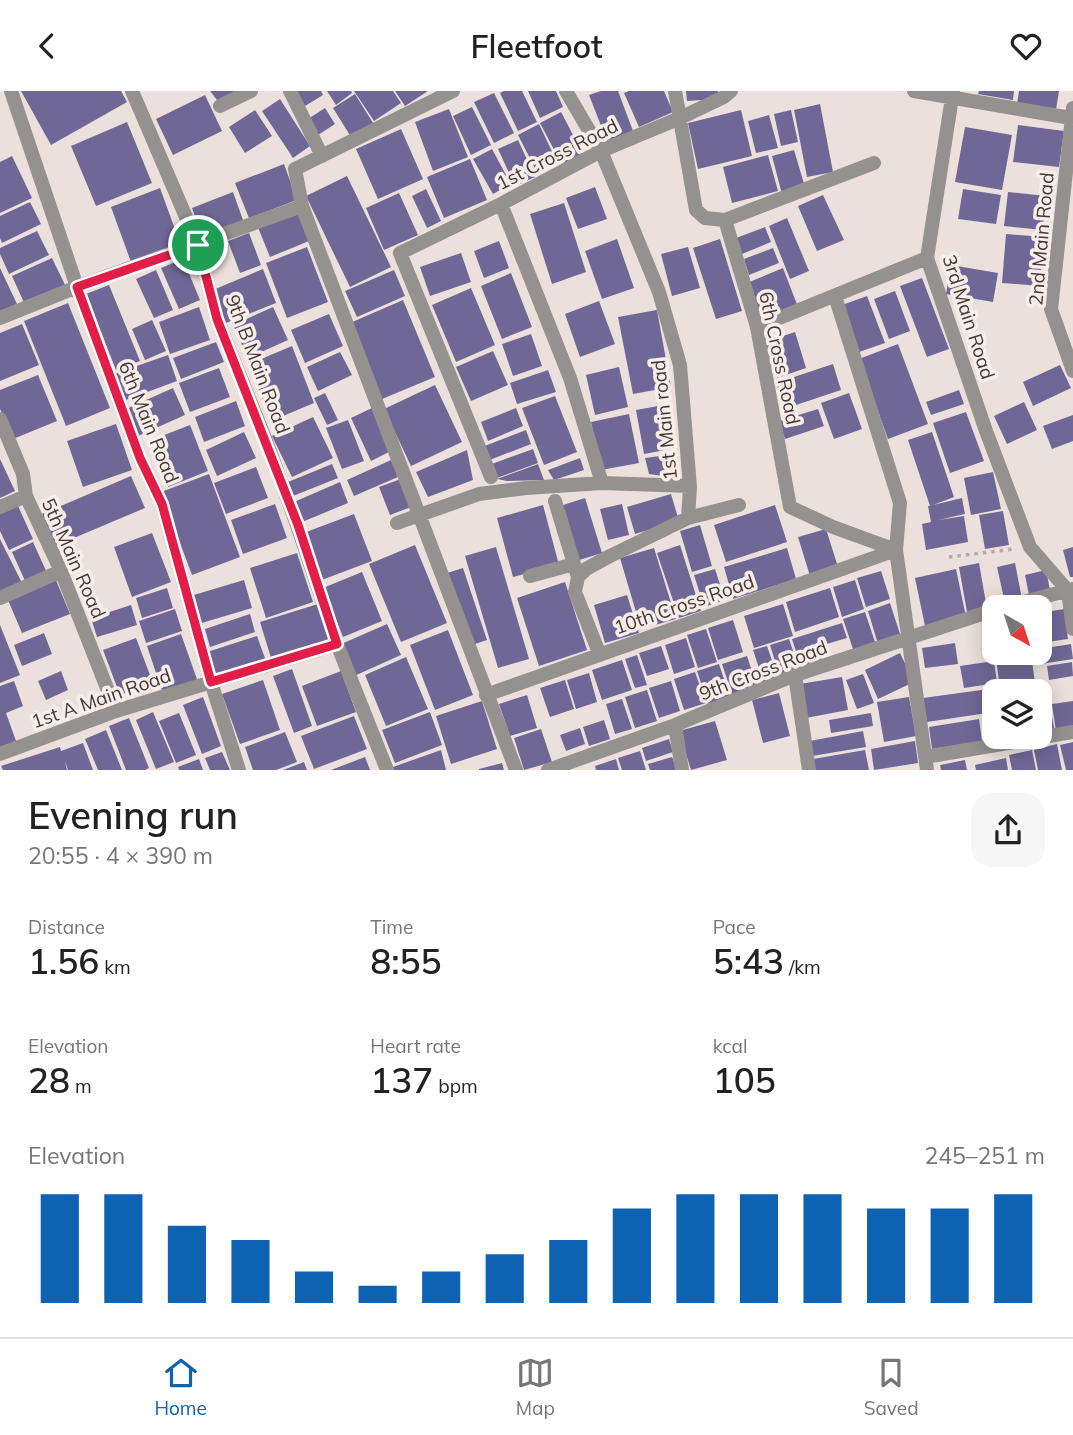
<!DOCTYPE html>
<html lang="en">
<head>
<meta charset="utf-8">
<style>
  :root { --surface:#fff; --page:#f6f6f6; --text:#222; --muted:#767676; --line:#e0e0e0; --accent:#0d63b1 }
  body { margin:0; font-family:Mulish,sans-serif; background:var(--page); color:var(--text); height:100vh; display:flex; flex-direction:column; font-size:26px; white-space:nowrap }
  * { box-sizing:border-box; margin:0 }
  p { font-size:23px; color:var(--muted) }
  .icon { flex:none; width:38px; height:38px; fill:none; stroke:currentColor; stroke-width:2; stroke-linecap:round; stroke-linejoin:round }
  .map { position:relative; height:679px; overflow:hidden }
  .panel { display:flex; flex-direction:column; background:var(--surface); flex:1 }
  .panel>* { flex:none }
  .needle { width:46px; rotate:141deg }
  .fabs { position:absolute; left:982px; top:504px; display:grid; gap:14px }
  .fabs a { display:grid; place-items:center; width:70px; height:70px; border-radius:14px; background:var(--surface); box-shadow:0 4px 18px #0003; font-size:35px }
  .pin { position:absolute; display:grid; place-items:center; width:60px; height:60px; color:#fff; margin:-30px; border:4px solid #fff; border-radius:50%; box-shadow:0 2px 7px #0007 }
  .round { display:grid; place-items:center; flex:none; width:74px; height:74px; border-radius:21px; background:var(--page) }
  .headline { display:flex; align-items:center; justify-content:space-between; height:119px; padding:0 28px }
  h1 { font-size:38px; font-weight:600; line-height:52px }
  .figures { display:grid; grid-template-columns:repeat(3,1fr); gap:10px; height:119px; padding:7px 28px }
  .figures div { display:grid; align-content:center }
  .figures b { font-size:35px; font-weight:600 }
  .figures small { font-size:19px; font-weight:400 }
  .figures p { font-size:19px }
  .chart { height:196px; padding:14px 28px }
  .chart p { display:flex; justify-content:space-between }
  .chart svg { width:100%; height:126px; margin-top:7px; stroke:var(--accent); stroke-width:6 }
  header { display:flex; justify-content:space-between; align-items:center; height:91px; padding:0 28px; background:var(--surface); font-size:32px; font-weight:600 }
  .tabs { display:flex; justify-content:space-around; align-items:center; height:98px; border-top:2px solid var(--line); background:var(--surface); font-size:19px; color:var(--muted) }
  .tabs a { display:grid; justify-items:center; gap:4px }
  .tabs .current { color:var(--accent) }
  .map>svg:first-child { display:block }
</style>
</head>
<body>
<header><svg class="icon" aria-label="back" viewBox="0 0 24 24"><path d="M15 5l-7 7 7 7"/></svg>Fleetfoot<svg class="icon" aria-label="heart" viewBox="0 0 24 24"><path d="M12 20l-8-8c-3-5 5-10 8-4 3-6 11-1 8 4z"/></svg></header>
<div class="map">
<svg width="1073" height="679" viewBox="0 0 1073 679">
  <rect width="100%" height="100%" fill="#ece0dc"/>
  <path fill="#6f6897" d="M21,0h100l6,11 -76,43z
    M210,0h26l-19,9z
    M296,0h25l2,4 -18,11z
    M327,0h24l1,2 -16,12z
    M354,0h39l8,12 -27,18z
    M395,0h33l-23,15z
    M504,0h18l15,31 -19,9 -18,-38z
    M528,0h28l7,16 -23,11z
    M601,0h17l15,40 -26,10 -18,-46z
    M629,0h35l9,21 -34,15 -15,-34z
    M686,0h32v8l-31,2z
    M979,0h35l-1,9 -35,-6z
    M1019,0h40l-3,19 -39,-6z
    M494,2l20,40 -20,10 -20,-41z
    M355,3l18,29 -22,14 -18,-29z
    M205,4l17,36 -49,24 -17,-36z
    M280,8l30,47 -17,12 -31,-47z
    M820,13l13,68 -26,5 -13,-67z
    M472,16l19,38 -20,10 -18,-39z
    M325,17l10,16 -17,11 -10,-16z
    M449,18l19,48 -35,14 -18,-49z
    M255,19l17,26 -27,17 -16,-26z
    M741,19l11,46 -54,13 -10,-46z
    M791,19l7,32 -17,4 -7,-32z
    M561,21l22,42 -21,11 -22,-42z
    M769,24l9,33 -22,5 -8,-32z
    M127,31l25,61 -56,23 -25,-60z
    M539,33l18,38 -20,10 -19,-37z
    M1018,34l46,6 -5,36 -46,-5z
    M965,36l47,8 -10,55 -47,-8z
    M401,38l22,50 -45,20 -22,-50z
    M518,49l17,37 -20,9 -17,-37z
    M492,58l19,35 -18,10 -20,-35z
    M794,59l11,37 -23,7 -10,-38z
    M768,64l10,36 -46,12 -9,-36z
    M12,65l20,42 -32,15v-51z
    M470,68l17,41 -43,18 -17,-41z
    M284,73l13,36 -48,18 -14,-35z
    M347,85l44,91 -41,20 -44,-91z
    M595,96l12,32 -29,10 -12,-31z
    M160,97l20,55 -49,19 -20,-55z
    M426,98l15,32 -14,7 -15,-32z
    M963,98l38,6 -5,29 -38,-5z
    M233,101l10,28 -41,16 -10,-28z
    M1008,101l38,4 -3,34 -39,-4z
    M399,102l19,42 -34,15 -18,-42z
    M823,104l21,45 -27,11 -19,-45z
    M30,111l11,22 -39,19 -2,-5v-22z
    M564,112l22,69 -34,12 -22,-70z
    M296,118l13,32 -39,16 -13,-32z
    M787,127l22,53 -19,8 -21,-53z
    M765,136l6,15 -29,12 -6,-16z
    M37,140l12,24 -40,19 -9,-20v-6z
    M249,142l12,32 -21,8 -12,-32z
    M1006,143l37,3 -3,49 -38,-3z
    M617,148l17,49 -32,11 -17,-48z
    M720,148l22,72 -26,8 -23,-71z
    M499,150l10,27 -25,10 -10,-27z
    M307,156l21,55 -41,16 -21,-55z
    M688,156l12,41 -28,8 -11,-42z
    M773,157l6,15 -30,12 -5,-16z
    M461,162l10,29 -41,14 -10,-29z
    M52,167l15,31 -41,18 -14,-31z
    M183,168l17,41 -21,9 -18,-41z
    M951,174l47,8 -5,29 -47,-8z
    M0,177l17,36 -17,7z
    M783,177l15,39 -36,15 -15,-39z
    M263,178l13,34 -50,20 -13,-33z
    M156,179l17,40 -19,8 -18,-39z
    M394,179l11,26 -48,21 -12,-26z
    M511,182l21,54 -30,12 -21,-53z
    M922,187l27,71 -22,8 -27,-71z
    M109,194l31,76 -24,9 -30,-76z
    M471,197l24,57 -39,17 -24,-57z
    M895,200l15,40 -21,8 -15,-40z
    M867,205l18,47 -26,9 -17,-47z
    M403,209l32,77 -53,22 -32,-76z
    M599,210l16,43 -35,13 -15,-43z
    M68,212l42,105 -44,18 -42,-105z
    M199,216l11,33 -40,14 -11,-32z
    M273,216l15,33 -40,18 -15,-33z
    M657,219l14,77 -38,7 -15,-77z
    M329,223l14,32 -38,17 -14,-33z
    M152,229l14,31 -21,9 -13,-31z
    M22,233l17,41 -39,16v-48z
    M795,241l11,36 -29,10 -12,-36z
    M531,243l11,32 -29,10 -11,-32z
    M216,251l8,20 -43,17 -8,-21z
    M898,253l30,80 -40,15 -29,-80z
    M292,255l22,57 -43,18 -22,-57z
    M493,260l15,34 -37,16 -15,-34z
    M340,261l12,23 -34,16 -11,-24z
    M168,264l9,26 -54,20 -9,-27z
    M833,273l8,26 -57,19 -8,-26z
    M1060,274l11,23 -38,18 -10,-24z
    M619,276l9,40 -33,8 -9,-40z
    M219,277l11,29 -40,15 -11,-29z
    M548,279l8,22 -39,12 -7,-21z
    M38,284l19,46 -44,18 -13,-30v-19z
    M435,294l27,57 -51,24 -27,-57z
    M173,297l12,27 -47,21 -12,-27z
    M959,299l5,14 -33,11 -5,-13z
    M325,302l13,27 -11,5 -13,-27z
    M849,302l13,36 -28,10 -13,-36z
    M555,305l22,56 -33,13 -22,-57z
    M236,310l9,25 -41,16 -9,-25z
    M1024,311l13,28 -30,14 -13,-28z
    M669,313l7,44 -32,6 -8,-44z
    M372,317l19,43 -20,10 -20,-43z
    M516,317l7,18 -35,15 -7,-19z
    M818,318l6,17 -39,13 -6,-18z
    M966,321l18,49 -34,12 -17,-50z
    M629,323l10,49 -38,7 -10,-48z
    M1073,324v26l-21,8 -9,-23z
    M313,326l20,41 -41,19 -20,-41z
    M348,329l16,41 -22,8 -16,-41z
    M116,333l16,46 -49,17 -16,-46z
    M190,334l18,46 -40,16 -19,-46z
    M526,339l5,14 -44,17 -5,-14z
    M244,341l12,26 -39,18 -11,-26z
    M932,341l22,65 -21,8 29,-7 3,16 -27,6 26,-4 4,26 -42,8 -4,-26 9,-2 -3,-16h2l-22,-66z
    M533,358l5,14 -44,16 -5,-14z
    M467,359l6,30 -45,17 -12,-25z
    M675,363l2,24 -28,-4 -4,-16z
    M580,367l4,12 -30,10 -6,-10z
    M0,368l15,32 -15,7z
    M391,369l7,17 -44,19 -7,-16z
    M332,373l6,14 -45,18 -5,-14z
    M538,373l6,16 -37,1 -10,-2z
    M256,376l12,31 -42,16 -12,-31z
    M993,381l8,37 -30,6 -7,-37z
    M209,383l31,83 -48,18 -31,-83z
    M131,385l14,32 -90,38 -13,-32z
    M401,388l10,28 -21,8 -11,-28z
    M340,391l8,21 -46,19 -8,-20z
    M671,403l8,27 -44,13 -8,-27z
    M585,407l17,55 -26,8 -16,-55z
    M275,413l12,34 -44,16 -12,-34z
    M622,413l7,31 -21,5 -8,-31z
    M543,414l16,60 -46,12 -16,-59z
    M775,414l12,37 -61,20 -12,-37z
    M18,415l15,33 -24,11 -9,-19v-17z
    M1003,420l6,34 -24,4 -6,-34z
    M354,423l18,47 -53,20 -18,-47z
    M700,434l12,41 -20,6 -12,-41z
    M826,438l12,38 -28,9 -12,-39z
    M152,442l19,49 -39,15 -18,-50z
    M0,448l22,44 -22,11z
    M33,451l14,31 -21,10 -14,-31z
    M415,454l32,78 -46,19 -32,-78z
    M680,454l21,66 -22,7 -22,-65z
    M496,456l33,112 -31,9 -33,-112z
    M1073,456v30h-3l-7,-27z
    M654,457l22,71 -35,10 -21,-71z
    M787,457l9,31 -63,20 -9,-32z
    M297,462l16,49 -47,16 -16,-50z
    M979,472l8,46 -20,3 -8,-45z
    M1015,472l7,36 -17,4 -8,-36z
    M463,477l24,72 -18,6 -25,-72z
    M715,478l10,31 -21,7 -10,-32z
    M956,478l10,48 -41,9 -10,-48z
    M1046,479l4,20 -21,5 -4,-20z
    M881,480l9,28 -24,8 -9,-29z
    M362,481l20,49 -39,16 -20,-49z
    M56,489l14,34 -48,19 -14,-33z
    M244,489l8,28 -57,17 -8,-28z
    M855,489l9,29 -22,8 -9,-30z
    M565,491l22,68 -48,16 -22,-68z
    M167,497l6,20 -31,10 -6,-20z
    M830,497l9,29 -44,15 -9,-30z
    M627,504l12,38 -34,10 -11,-38z
    M890,512l11,34 -23,7 -10,-33z
    M318,513l12,40 -58,17 -12,-39z
    M783,513l10,32 -39,12 -10,-32z
    M131,514l6,20 -40,12 -6,-19z
    M175,518l7,22 -36,12 -7,-22z
    M1064,518l4,30 -28,4v-30z
    M865,521l11,33 -22,7 -11,-33z
    M250,523l5,18 -45,15 -5,-18z
    M733,529l10,32 -25,8 -10,-32z
    M842,532l5,15 -27,8 5,16 -23,8 -10,-31z
    M387,533l14,31 -49,22 -13,-32z
    M994,533v31h-3l-5,-30z
    M0,534l20,50 -20,8z
    M706,538l11,33 -19,6 -11,-33z
    M448,539l25,65 -38,15 -25,-65z
    M44,542l8,21 -30,12 -8,-21z
    M181,543l17,48 -35,12 -16,-48z
    M257,545l9,25 -51,17 -8,-26z
    M136,547l17,45 -33,12 -17,-45z
    M686,547l9,29 -21,7 -9,-29z
    M789,548l11,32 -20,6 -10,-32z
    M955,552l3,21 -33,4 -3,-20z
    M1071,553l2,15 -32,5 -1,-15z
    M661,555l8,23 -22,7 -8,-23z
    M767,555l12,35 -14,5 -12,-36z
    M900,562l14,29 -36,17 -13,-29z
    M1031,562l4,30 -35,6 -4,-31z
    M637,564l10,30 -12,3 -10,-29z
    M747,565l10,30 -25,8 -10,-30z
    M406,566l22,52 -42,17 -21,-51z
    M622,569l10,30 -30,10 -10,-30z
    M994,570l3,22 -33,5 -4,-22z
    M1072,571l1,14 -24,4 -2,-14z
    M719,573l11,33 -22,7 -11,-33z
    M292,578l20,57 -18,7 -21,-57z
    M61,580l7,19 -22,10 -8,-19z
    M341,580l15,41 -39,14 -15,-40z
    M695,581l11,31 -22,7 -10,-31z
    M589,582l8,29 -21,7 -9,-29z
    M863,583l11,29 -17,6 -11,-29z
    M842,586l6,33 -42,8 -6,-34z
    M263,589l17,50 -40,14 -18,-50z
    M565,589l9,29 -24,8 -10,-29z
    M14,590l9,25 -17,7 10,28 -16,6v-61z
    M671,590l9,30 -21,7 -10,-30z
    M1046,594l8,43 -14,2v-39l-34,-1 17,-3v3z
    M996,597l1,3h-3v21l-67,10 -4,-24z
    M647,599l10,31 -22,7 -10,-31z
    M779,602l11,43 -27,7 -11,-43z
    M527,604l10,33 -27,8 -11,-32z
    M203,606l18,49 -19,8 -19,-49z
    M909,606l7,39 -32,6 -7,-40z
    M622,608l10,30 -17,5 -9,-30z
    M482,610l15,48 -46,15 -15,-48z
    M1073,610v28l-17,2 -4,-27z
    M153,621l21,50 -18,7 -20,-49z
    M430,621l12,33 -47,18 -13,-33z
    M179,622l17,42 -20,8 -17,-42z
    M871,622l2,13 -42,7 -2,-13z
    M354,625l13,33 -53,20 -13,-33z
    M129,627l20,50 -4,2h-19l-17,-44z
    M979,628l3,22 -50,8 -3,-22z
    M604,629l6,19 -21,7 -6,-19z
    M715,630l12,39 -36,10 -12,-39z
    M580,637l5,16 -19,7 -6,-16z
    M541,638l11,33 -28,8 -10,-32z
    M106,639l16,40h-24l-13,-31z
    M863,640l3,16 -54,9 -2,-15z
    M285,641l12,30 -21,8h-23l-8,-23z
    M669,648l4,13 -27,9 -4,-13z
    M915,650l3,22 -44,7 -3,-21z
    M1073,651v28h-7l-6,-25z
    M83,652l10,27h-25l-3,-9 2,9h-64l-2,-4 59,-19 1,4z
    M1057,653l5,26h-24l-4,-20z
    M441,659l5,20h-52l-1,-3z
    M865,659l4,20h-54l-2,-11z
    M1032,659l4,20h-24l-3,-15z
    M640,660l6,19h-24l-4,-12z
    M222,661l8,18h-20l-5,-12z
    M365,666l5,13h-39z
    M672,666l5,13h-27l-2,-6z
    M1006,667l2,12h-32l-1,-5z
    M199,668l4,11h-24l-1,-3z
    M616,668l3,11h-23l-1,-4z
    M965,669l2,10h-26l-1,-5z
    M304,671l3,8h-24z
    M502,672l2,7h-25v-1z"/>
  <g fill="none" stroke-linecap="round" stroke-linejoin="round">
    <path stroke="#b5aba8" stroke-width="3.5" stroke-dasharray="3.5 5" stroke-linecap="butt" d="M949,466l65,-8"/>
    <path stroke="#95918e" stroke-width="14" d="M11,0l66,196 63,171 22,46 49,178 28,88
      M132,0l66,154 19,74 48,119 32,87 40,119 50,126
      M290,0l32,65
      M453,0l-158,78 7,37 214,564
      M566,0l35,60 58,141 21,73 10,122 -2,31 -82,40 -20,11 -8,8 -3,15 25,63
      M675,0l21,119 9,8 20,2 149,-57
      M914,0l157,27
      M953,0l-26,167 59,173 44,116 38,44 5,38
      M220,15l31,-15
      M1073,17l-22,201 22,62
      M501,113l69,174 32,105
      M725,129l32,107 33,180 43,20 63,23
      M835,205l65,207 -4,47 31,220
      M0,227l77,-31 225,-81
      M757,236l170,-69
      M0,328l23,55 3,22 35,75 55,140
      M491,386l-91,-224 101,-49 100,-53 79,-33 44,-21 7,-6
      M555,410l23,76
      M0,416l26,-11
      M688,427l51,-13
      M397,432l82,-29 47,-6 76,-5 88,3
      M530,485l44,-12
      M0,507l61,-27
      M1005,516l68,-18
      M795,584l14,95
      M486,604l410,-145
      M675,634l7,45
      M0,663l116,-43 221,-67
      M925,666l148,-25
      M548,679l127,-45 120,-50 199,-65"/>
  </g>
  <g fill="none" stroke-linecap="round" stroke-linejoin="round">
    <defs>
      <path id="route" d="M198,154l19,74 81,206 39,119 -126,38 -49,-178 -22,-46 -63,-171z"/>
    </defs>
    <use href="#route" stroke="#fff" stroke-width="14"/>
    <use href="#route" stroke="#e11d48" stroke-width="9"/>
  </g>
  <g text-anchor="middle" dominant-baseline="central" stroke-width="7" stroke-linejoin="round" paint-order="stroke">
    <g font-size="19" fill="#3f3a38" stroke="#f9ede9">
      <text transform="translate(557 63) rotate(-27)">1st Cross Road</text>
      <text transform="translate(1041 148) rotate(-85)">2nd Main Road</text>
      <text transform="translate(969 226) rotate(72)">3rd Main Road</text>
      <text transform="translate(780 267) rotate(78)">6th Cross Road</text>
      <text transform="translate(258 273) rotate(69)">9th B Main Road</text>
      <text transform="translate(664 329) rotate(-96)">1st Main road</text>
      <text transform="translate(149 331) rotate(68)">6th Main Road</text>
      <text transform="translate(74 467) rotate(66)">5th Main Road</text>
      <text transform="translate(684 513) rotate(-19)">10th Cross Road</text>
      <text transform="translate(763 579) rotate(-21)">9th Cross Road</text>
      <text transform="translate(101 607) rotate(-19)">1st A Main Road</text>
    </g>
  </g>
</svg>
<div class="fabs">
<a><svg class="needle" viewBox="-14 -14 28 28"><path d="M0-13l5 13h-10z" fill="#e53935"/><path d="M0 13l5-13h-10z" fill="#767676"/></svg></a>
<a><svg class="icon" aria-label="layers" viewBox="0 0 24 24"><path d="M12 4l9 5-9 5-9-5zM3 14l9 5 9-5"/></svg></a>
</div>
<div class="pin" style="left:198px;top:154px;background:#1e9e55"><svg class="icon" aria-label="arrive" viewBox="0 0 24 24"><path d="M6 21V4h12l-3 4 3 4H6"/></svg></div>
</div>
<section class="panel">
<div class="headline"><div><h1>Evening run</h1><p>20:55 · 4 × 390 m</p></div><a class="round"><svg class="icon" aria-label="share" viewBox="0 0 24 24"><path d="M12 15V3M7 8l5-5 5 5M5 13v7h14v-7"/></svg></a></div>
<div class="figures">
<div><p>Distance</p><b>1.56<small> km</small></b></div>
<div><p>Time</p><b>8:55</b></div>
<div><p>Pace</p><b>5:43<small> /km</small></b></div>
</div>
<div class="figures">
<div><p>Elevation</p><b>28<small> m</small></b></div>
<div><p>Heart rate</p><b>137<small> bpm</small></b></div>
<div><p>kcal</p><b>105</b></div>
</div>
<div class="chart"><p><span>Elevation</span>245–251 m</p>
<svg viewBox="0 0 160 44" preserveAspectRatio="none"><path d="M5 44V6M15 44V6M25 44V17M35 44V22M45 44V33M55 44V38M65 44V33M75 44V27M85 44V22M95 44V11M105 44V6M115 44V6M125 44V6M135 44V11M145 44V11M155 44V6"/></svg>
</div>
</section>
<nav class="tabs">
<a class="current"><svg class="icon" aria-label="home" viewBox="0 0 24 24"><path d="M3 11l9-7 9 7M6 9v11h12V9"/></svg>Home</a>
<a><svg class="icon" aria-label="map" viewBox="0 0 24 24"><path d="M3 6l6-2 6 2 6-2v14l-6 2-6-2-6 2zM9 4v14M15 6v14"/></svg>Map</a>
<a><svg class="icon" aria-label="saved" viewBox="0 0 24 24"><path d="M7 4h10v16l-5-4-5 4z"/></svg>Saved</a>
</nav>
</body>
</html>
